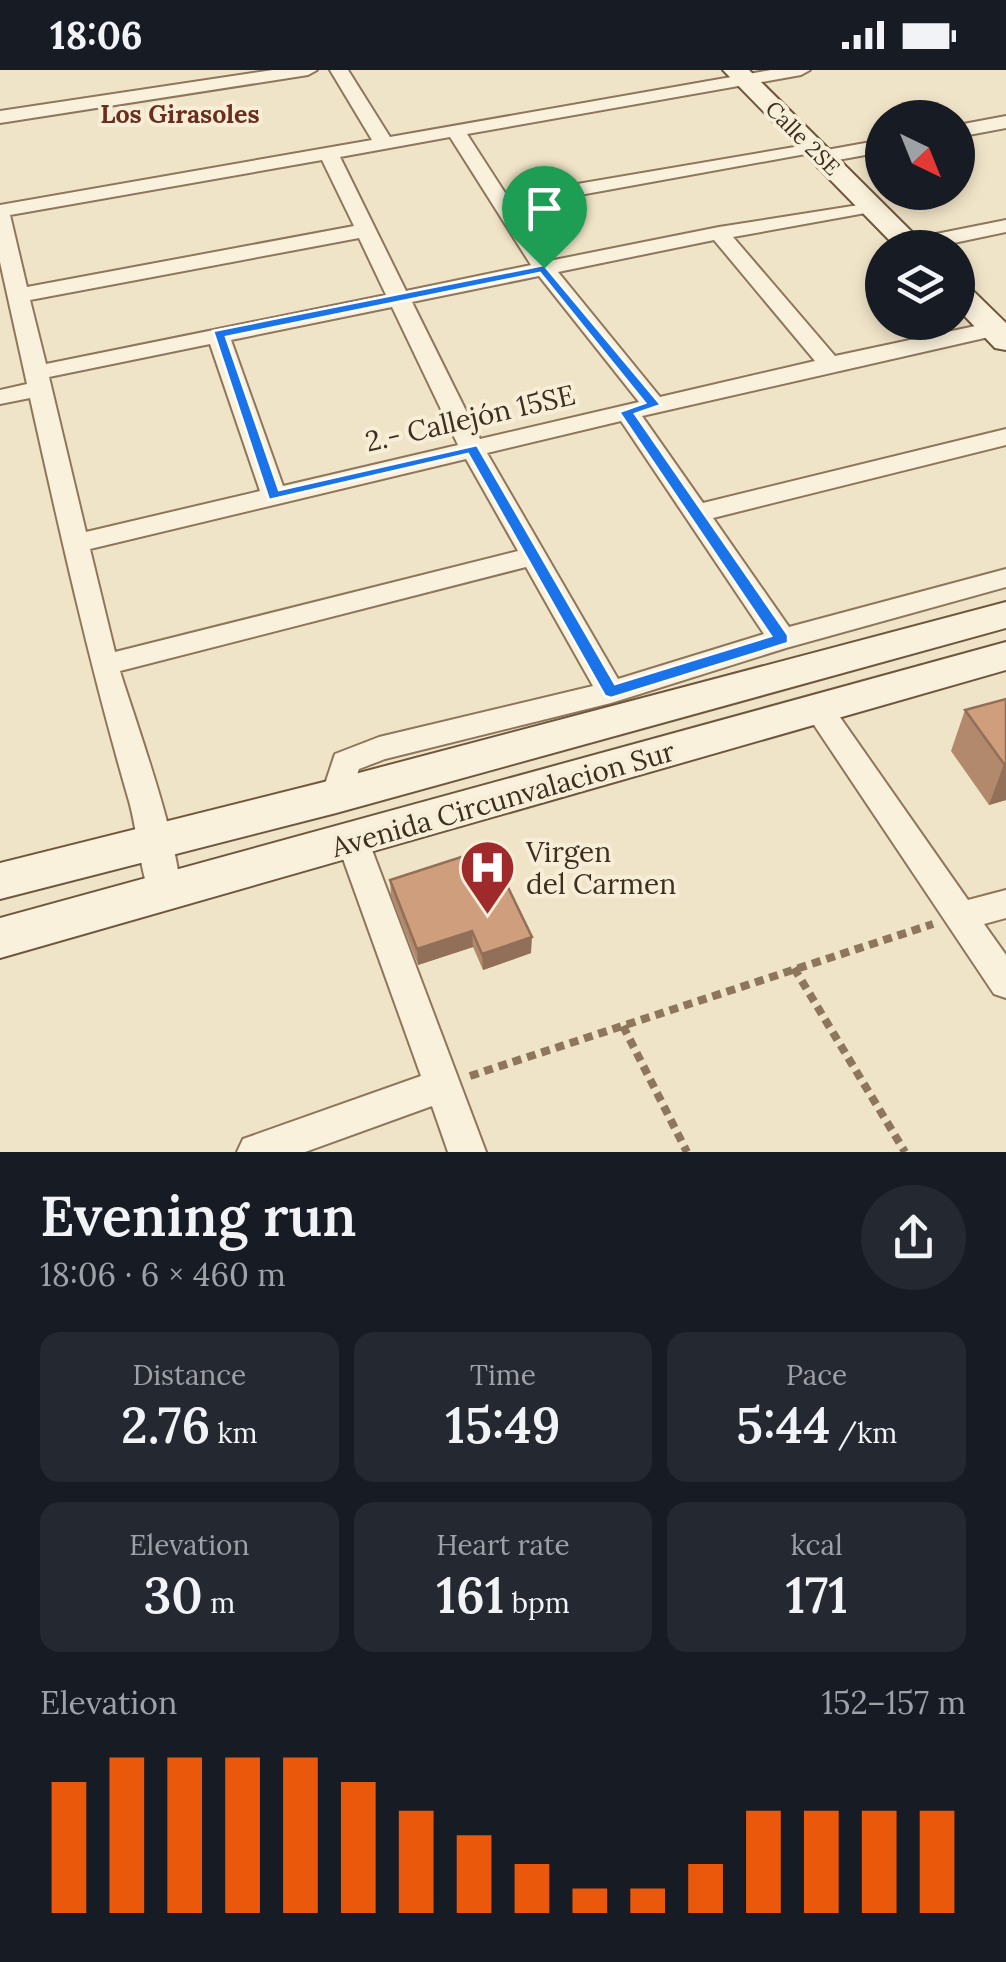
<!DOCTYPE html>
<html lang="en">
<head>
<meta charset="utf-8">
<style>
  :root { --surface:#171b24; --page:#242831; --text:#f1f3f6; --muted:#9ea1a6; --accent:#ea580c }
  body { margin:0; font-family:Lora,serif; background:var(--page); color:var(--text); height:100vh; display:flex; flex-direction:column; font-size:38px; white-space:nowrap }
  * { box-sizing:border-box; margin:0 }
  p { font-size:32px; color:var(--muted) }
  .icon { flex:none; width:55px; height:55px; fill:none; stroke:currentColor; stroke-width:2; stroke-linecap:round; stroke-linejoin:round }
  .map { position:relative; height:1082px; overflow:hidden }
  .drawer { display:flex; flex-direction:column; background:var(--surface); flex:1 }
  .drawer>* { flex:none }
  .needle { width:65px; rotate:137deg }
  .fabs { position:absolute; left:865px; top:30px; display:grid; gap:20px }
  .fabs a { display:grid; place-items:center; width:110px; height:110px; border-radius:50%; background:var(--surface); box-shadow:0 5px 15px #0003; font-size:50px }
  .pin { position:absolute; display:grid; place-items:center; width:85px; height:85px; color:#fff; margin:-102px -42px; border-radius:50% 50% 50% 0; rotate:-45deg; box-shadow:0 0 10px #0007 }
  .pin .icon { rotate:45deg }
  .round { display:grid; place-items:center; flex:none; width:105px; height:105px; border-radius:52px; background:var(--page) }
  .headline { display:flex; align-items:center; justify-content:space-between; height:170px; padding:0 40px }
  h1 { font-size:55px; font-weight:600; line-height:75px }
  .stats { display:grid; grid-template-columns:repeat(3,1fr); gap:15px; height:170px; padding:10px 40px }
  .stats div { display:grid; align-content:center; border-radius:20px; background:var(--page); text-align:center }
  .stats b { font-size:50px; font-weight:600 }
  .stats small { font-size:28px; font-weight:400 }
  .stats p { font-size:28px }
  .chart { height:280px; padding:20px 40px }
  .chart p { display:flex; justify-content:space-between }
  .chart svg { width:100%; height:180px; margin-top:10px; stroke:var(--accent); stroke-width:6 }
  .status { display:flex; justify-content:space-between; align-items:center; height:70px; padding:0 50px; background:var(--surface); direction:ltr }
  .status svg { height:28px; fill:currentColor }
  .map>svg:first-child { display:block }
</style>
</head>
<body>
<div class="status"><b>18:06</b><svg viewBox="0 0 49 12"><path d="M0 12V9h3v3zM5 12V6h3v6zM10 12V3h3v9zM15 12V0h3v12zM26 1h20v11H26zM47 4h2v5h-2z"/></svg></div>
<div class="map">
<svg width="1006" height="1082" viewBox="0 0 1006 1082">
  <rect width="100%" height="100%" fill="#f0e4c8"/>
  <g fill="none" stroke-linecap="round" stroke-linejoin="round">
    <defs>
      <path id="street" d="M273,0h44l-9,5 -308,48v-12z
        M330,0h18l42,67 381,-67h39l-9,5 -334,59 40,62 311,-53 3,4 -10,6 -297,54 35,54 170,-34 159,-25 3,4 -10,6 -138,25 102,119 159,-34 11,7 -3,5 -360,82 61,87 303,-74v16l-293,73 76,109 217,-58v18l-220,61 -175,55 -226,56 -26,10 -12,36 -11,3 -11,-3 -4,-9 14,-42 44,-17 214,-51 -67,-119 -406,104c12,40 72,205 58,234l-12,4 -12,-4c-14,-30 -16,-72 -25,-104 -39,-134 -69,-268 -99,-403l-30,6v-14l27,-6 -27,-122v-57l372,-65zM450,67l81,128 -125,26 -66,-134zM322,90l32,66 -327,61 -17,-72zM359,168l27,57 -340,69 -16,-64zM714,170l101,121 -155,36 -102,-125zM539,206l100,126 -159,37 -68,-137zM392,237l66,138 -175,41 -52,-146zM210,274l50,147 -174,41 -37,-155zM621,351l143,213 -146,45 -131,-226zM466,389l52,92 -403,101 -25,-103z
        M1006,46v12l-48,9v-12z
        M882,70v12l-61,11 -10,-6 10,-6z
        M1006,150v12l-76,16 -29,-3 10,-6z
        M818,627l10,3 140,200 38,-10v28l-22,6 22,31v43l-12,-4 -186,-278 -5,-8 5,-8z
        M353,759l11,4 5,9 117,310h-38l-16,-46 -127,46h-68l6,-13 178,-63 -84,-234 5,-9z"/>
      <path id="secondary" d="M723,0h26l179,178h-31z
        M958,213l10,3 38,37v27l-11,-2 -37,-39z
        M1006,532v26l-670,185 -336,86v-36l336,-84z
        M1006,572v28l-1006,288v-40z"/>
    </defs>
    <use href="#street" stroke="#8d765c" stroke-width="4"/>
    <use href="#secondary" stroke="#6f573f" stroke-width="4"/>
    <path stroke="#8d765c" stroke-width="8" stroke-dasharray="9 6" stroke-linecap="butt" d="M794,898l111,184
      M623,956l64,126
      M470,1006l463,-152"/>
    <use href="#street" fill="#faf1dc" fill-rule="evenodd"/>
    <use href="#secondary" fill="#faf1dc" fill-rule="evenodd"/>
  </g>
  <path fill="#b2896c" d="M1006,629v101l-17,5 -38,-54 14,-41z
    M390,810l141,73 -48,17 -10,-23 -55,18 -27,-69z"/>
  <path fill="#916f58" d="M1006,693v37l-17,5 15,-41z
    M472,861l1,16 -55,18 -1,-16z
    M532,867l-1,16 -48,17 -1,-16z"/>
  <path fill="#cf9f7d" stroke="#916f58" stroke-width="2.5" d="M1006,629v64l-2,1 -39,-54z
    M489,778l43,89 -50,17 -10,-23 -55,18 -27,-69z"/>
  <path fill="#1a73e8" stroke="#fff" stroke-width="2.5" fill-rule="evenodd" d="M544,195l117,140 -26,9 153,221v8l-177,55 -6,-2 -137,-242 -199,46 -56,-169zM540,203l105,130 -26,9 152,224 -156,48 -138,-239 -198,45 -53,-153z"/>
  <defs>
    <symbol id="hospital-pin" viewBox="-11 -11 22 30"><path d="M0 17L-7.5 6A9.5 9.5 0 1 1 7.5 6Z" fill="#9e2a2b" stroke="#f7eed8"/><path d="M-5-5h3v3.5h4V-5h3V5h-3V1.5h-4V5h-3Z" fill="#fff"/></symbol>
  </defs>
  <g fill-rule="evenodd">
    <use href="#hospital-pin" x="456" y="766" width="63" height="86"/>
  </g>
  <g text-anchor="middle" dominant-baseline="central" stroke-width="8" stroke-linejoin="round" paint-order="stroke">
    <g font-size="22" fill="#3d2e20" stroke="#f7eed8">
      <text transform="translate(803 68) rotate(45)">Calle 2SE</text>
    </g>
    <g font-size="25" font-weight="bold" fill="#6b2e1e" stroke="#f7eed8">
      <text x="180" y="44">Los Girasoles</text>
    </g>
    <g font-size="28" fill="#3d2e20" stroke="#f7eed8">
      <text transform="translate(470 348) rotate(-13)">2.- Callejón 15SE</text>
      <text transform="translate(503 729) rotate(-16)">Avenida Circunvalacion Sur</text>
    </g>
    <g font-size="28" fill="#3d2e20" stroke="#f7eed8" text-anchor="start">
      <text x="526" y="782">Virgen<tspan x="526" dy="32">del Carmen</tspan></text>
    </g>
  </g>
</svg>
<div class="fabs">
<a><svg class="needle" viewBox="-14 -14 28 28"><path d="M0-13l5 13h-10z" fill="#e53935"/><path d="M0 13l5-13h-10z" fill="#9ea1a6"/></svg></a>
<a><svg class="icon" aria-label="layers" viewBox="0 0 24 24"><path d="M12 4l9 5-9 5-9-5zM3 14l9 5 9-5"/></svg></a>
</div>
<div class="pin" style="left:544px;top:198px;background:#1e9e55"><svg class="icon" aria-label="arrive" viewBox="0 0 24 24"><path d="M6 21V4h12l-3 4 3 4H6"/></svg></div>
</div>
<section class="drawer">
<div class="headline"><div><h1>Evening run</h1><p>18:06 · 6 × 460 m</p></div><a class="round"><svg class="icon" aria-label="share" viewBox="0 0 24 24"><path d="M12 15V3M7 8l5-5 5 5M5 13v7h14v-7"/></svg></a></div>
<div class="stats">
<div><p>Distance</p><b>2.76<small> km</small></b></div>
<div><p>Time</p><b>15:49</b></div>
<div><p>Pace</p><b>5:44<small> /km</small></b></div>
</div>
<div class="stats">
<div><p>Elevation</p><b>30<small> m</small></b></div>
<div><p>Heart rate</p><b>161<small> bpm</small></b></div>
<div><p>kcal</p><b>171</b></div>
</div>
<div class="chart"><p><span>Elevation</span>152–157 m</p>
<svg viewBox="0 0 160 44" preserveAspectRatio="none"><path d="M5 44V12M15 44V6M25 44V6M35 44V6M45 44V6M55 44V12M65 44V19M75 44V25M85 44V32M95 44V38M105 44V38M115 44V32M125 44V19M135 44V19M145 44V19M155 44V19"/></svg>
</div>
</section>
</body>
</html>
